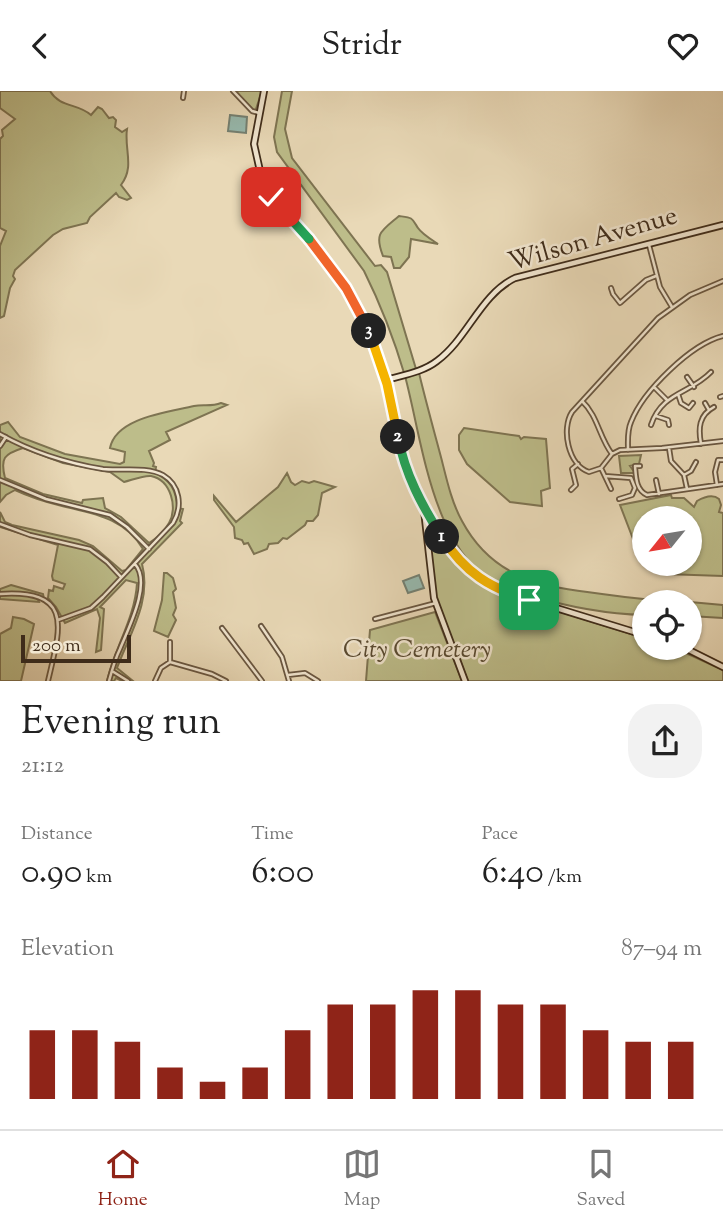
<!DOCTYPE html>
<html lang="en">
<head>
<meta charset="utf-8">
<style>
  :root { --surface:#fff; --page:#f2f2f2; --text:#222; --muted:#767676; --line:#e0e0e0; --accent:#8f2418 }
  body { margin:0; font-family:"Sorts Mill Goudy",serif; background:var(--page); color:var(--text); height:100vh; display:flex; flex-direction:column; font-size:26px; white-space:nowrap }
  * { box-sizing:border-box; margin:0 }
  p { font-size:23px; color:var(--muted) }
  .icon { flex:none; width:38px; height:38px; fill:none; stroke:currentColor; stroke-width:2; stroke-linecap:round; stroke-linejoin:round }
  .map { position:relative; height:590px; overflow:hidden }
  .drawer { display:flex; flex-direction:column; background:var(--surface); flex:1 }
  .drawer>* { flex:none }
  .needle { width:46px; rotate:240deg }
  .tools { position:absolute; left:632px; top:415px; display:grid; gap:14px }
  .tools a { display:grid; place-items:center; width:70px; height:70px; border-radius:50%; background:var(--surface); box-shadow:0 2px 5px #0004; font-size:35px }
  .scale { position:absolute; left:21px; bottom:18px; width:110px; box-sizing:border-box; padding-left:7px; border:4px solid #3f2c1a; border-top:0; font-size:19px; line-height:24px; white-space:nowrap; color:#3f2c1a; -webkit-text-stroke:5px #f1e6d0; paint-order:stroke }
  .pin { position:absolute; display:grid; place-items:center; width:60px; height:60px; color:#fff; margin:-30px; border-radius:14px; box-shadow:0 4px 10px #0006 }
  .km { position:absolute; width:35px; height:35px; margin:-18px; border-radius:50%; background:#222; color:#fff; font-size:19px; line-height:35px; text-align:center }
  .round { display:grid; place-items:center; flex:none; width:74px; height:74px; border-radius:28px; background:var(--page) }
  .overview { display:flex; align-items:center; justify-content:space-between; height:119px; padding:0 21px }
  h1 { font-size:38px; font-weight:600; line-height:52px }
  .metrics { display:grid; grid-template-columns:repeat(3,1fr); gap:10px; height:119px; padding:7px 21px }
  .metrics div { display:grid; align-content:center }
  .metrics b { font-size:35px; font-weight:600 }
  .metrics small { font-size:19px; font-weight:400 }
  .metrics p { font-size:19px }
  .chart { height:196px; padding:14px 21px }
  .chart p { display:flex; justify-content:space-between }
  .chart svg { width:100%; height:126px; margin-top:7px; stroke:var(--accent); stroke-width:6 }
  header { display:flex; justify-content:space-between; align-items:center; height:91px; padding:0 21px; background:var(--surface); font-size:32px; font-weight:600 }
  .menu { display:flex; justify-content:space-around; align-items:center; height:98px; border-top:2px solid var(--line); background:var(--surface); font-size:19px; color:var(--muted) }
  .menu a { display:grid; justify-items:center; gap:4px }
  .menu .current { color:var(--accent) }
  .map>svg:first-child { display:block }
</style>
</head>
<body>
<header><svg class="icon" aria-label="back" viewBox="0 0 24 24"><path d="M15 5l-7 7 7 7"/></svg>Stridr<svg class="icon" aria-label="heart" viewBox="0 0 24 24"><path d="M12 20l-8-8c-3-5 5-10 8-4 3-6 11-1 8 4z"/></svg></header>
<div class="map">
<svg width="723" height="590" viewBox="0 0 723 590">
  <rect width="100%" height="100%" fill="#e9d9b7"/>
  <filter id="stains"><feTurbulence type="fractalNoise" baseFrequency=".00286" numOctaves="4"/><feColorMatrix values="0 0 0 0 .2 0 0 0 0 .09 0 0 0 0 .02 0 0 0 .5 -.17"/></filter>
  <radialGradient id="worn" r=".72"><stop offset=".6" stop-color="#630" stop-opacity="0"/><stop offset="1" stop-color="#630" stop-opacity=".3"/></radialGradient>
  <path fill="#bdbd8a" stroke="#7e7452" stroke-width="2" fill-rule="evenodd" d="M0,0h50c10,17 28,12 41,24l7,-8 4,2 7,9 4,-1 3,3 -1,7 7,5 5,-3c-3,20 8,38 -6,56l10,13 -4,2 -8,-3 -3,-4 -26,24 -3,6 -24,6 -10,6 -38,35 -2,6 2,3 -5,9 -6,28 -4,2v-72l6,-15 -6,-3v-89l3,-3 -1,-6 13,-11 -15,-11z
    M234,0h28l-7,21z
    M282,0h10l-7,38 7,29 83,108 6,-1 6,7 29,97 3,4c7,29 15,58 23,88 5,20 10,42 20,60 31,58 81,66 140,73 28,4 57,7 85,8h-43v13c-39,-1 -79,-9 -116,-20 -8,-2 -18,-3 -26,-7 -70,-35 -79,-145 -97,-212 -11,-37 -24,-71 -41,-105l-87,-119 -3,-15z
    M399,125c14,2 12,1 19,12 4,6 14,12 20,16l-27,-5 -2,18 -9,11h-6l-3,-11 -8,-1c-9,-23 -2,-25 16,-40z
    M221,312l6,2 -61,27 4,8 -21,11 5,12 -1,3 3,1 -1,6c15,6 22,19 22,35l6,1 -3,12 2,2 -40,41c10,37 -13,71 -25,104l16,13h-11l-6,-3 -2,3h-7c8,-34 28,-63 30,-98l-11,-3 -26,27 4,2 -3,41 -5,2 4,-34 -3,-9 -32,14 -9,-16 -8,-9 1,-8 4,1 1,-5 9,3 2,-5 -12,-4 -1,-4 6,-31 -58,-18v-15l5,10 7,3 67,15 14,6 29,25 4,-1 17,-21c-18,-31 -48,-35 -81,-43 -16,-4 -32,-9 -47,-16l-9,5 -6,7v-77l8,-3 12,15 45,17 55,10 4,-2 1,-10 -15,-4c6,-31 60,-36 84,-42 9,-2 17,1 27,-3zM23,357l40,15 47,9 14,10c8,-2 20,-7 27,-6 20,4 27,32 18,47 -4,8 -13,16 -20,20l-28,-26 -16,-9 -2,-10 -20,2 -1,3 -39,-9 -38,-16c-5,-20 -1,-24 18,-30z
    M464,337l55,8 2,3 3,-2 22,2 4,49 -9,3 1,15 -32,-4 -43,-38 -8,-14v-15z
    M641,364l-2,9 -9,2 5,7h-14l-2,-17z
    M287,382l4,9 4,3 7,-4 7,2 5,-2 21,6 -13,6 -4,22 -5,6h-6l-2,4 -18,14 -4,-1 -5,5 -9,1 -2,5 -13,5 -6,-11 -4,1 -2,-4 -7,-2 -1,-11 -20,-27v-4l22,26 42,-35z
    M671,404l1,3h12l10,9 3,-6c7,-4 16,-7 22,-2l2,6 -2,7 4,1v63l-58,-2 -11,-10 36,-1v-45h-46v35l-9,-9 -15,-39z
    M427,428l31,45 38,28 148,46v9l31,1 48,22v11h-255l-32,-83z
    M164,482h3l6,5 3,11 -3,3 3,16 -3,7 3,5 -8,17 -14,-6 8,-31z
    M11,494l32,9 1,5 -7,-2 2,5 -39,-3v-10z
    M690,511l33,3v13l-33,-2z
    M435,521l27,69h-96l4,-51z
    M13,526l11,2 10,5 -13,57h-21v-47l11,-6z"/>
  <path fill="#97baaf" stroke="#748173" stroke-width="2" d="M230,24l17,2 -1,16 -18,-2z
    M419,484l5,13 -16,5 -5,-12z"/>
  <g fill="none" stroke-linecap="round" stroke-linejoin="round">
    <defs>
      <path id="street" d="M233,0l19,20 7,2
        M183,7l1,-7
        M649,154l11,42 12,20
        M723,190l-33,14 -32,23 -86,94c-11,17 -4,53 17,60l12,-4 11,-14 8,-4 42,-2 61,-7
        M611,197l2,6 7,9 26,-23 10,-4
        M687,286l7,10
        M655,297l12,12
        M678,303l3,9 8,5 4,-5
        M720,306l3,-1
        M582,310c16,15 17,36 30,53
        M705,312l4,7
        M656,325l12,4 1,5
        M651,334c11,-33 39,-31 60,-53
        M0,343c32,18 67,29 103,35 18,2 44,-3 60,6 17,10 20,31 10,48l-70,74 -12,11 -33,12
        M701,353c-3,-16 -2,-29 13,-37
        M0,355l6,-9
        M669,357l2,13 13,14 3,14
        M628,359c0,-10 -1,-19 3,-28 12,-31 60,-78 92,-86
        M640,375h-5c1,12 1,24 12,29l76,-11
        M601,377l10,21
        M684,384l7,-4 5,-9
        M605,385l26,2 4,10 -3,7 -13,4
        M0,389l46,19 64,16 17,12 22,22
        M656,389l3,14
        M717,394l-2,-13 3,-12h5
        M571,399l5,-5 -4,-16 6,-5
        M0,433l30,11 60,14 17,13 14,15
        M0,503c75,-5 60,35 48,87
        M375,528l61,-16
        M261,535l21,31 7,24
        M222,537l40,53
        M170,571v-20
        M112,580l16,10
        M288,584l17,-2 13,8
        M109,590c3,-11 6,-22 11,-32 8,-20 32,-66 15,-85
        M155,590l6,-13 9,-6 42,12 14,7"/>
      <path id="secondary" d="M264,0l-10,53 8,36 9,17 41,44 21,29 30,47 23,63 14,68 8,27 16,34 29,45 15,16 36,22 140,43
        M386,289c17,-5 37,-8 51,-19 31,-23 43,-66 78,-83l208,-53
        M424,419l10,88 31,83
        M683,556l40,20"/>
    </defs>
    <use href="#street" stroke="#6a5741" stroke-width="6"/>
    <use href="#secondary" stroke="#3f2c1a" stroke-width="8"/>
    <use href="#street" stroke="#f1e6d0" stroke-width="2.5"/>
    <use href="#secondary" stroke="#f1e6d0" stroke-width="4.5"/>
  </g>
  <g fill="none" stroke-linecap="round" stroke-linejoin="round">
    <defs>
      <path id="split-1" d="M442,446c23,36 48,51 87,63"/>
      <path id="split-2" d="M398,346c7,37 24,69 44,100"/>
      <path id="split-3" d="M369,240l18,53 11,53"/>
      <path id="split-4" d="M309,148l37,49 23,43"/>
      <path id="split-5" d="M271,106l38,42"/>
    </defs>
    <use href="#split-1" stroke="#fff" stroke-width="14"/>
    <use href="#split-2" stroke="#fff" stroke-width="14"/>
    <use href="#split-3" stroke="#fff" stroke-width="14"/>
    <use href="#split-4" stroke="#fff" stroke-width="14"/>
    <use href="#split-5" stroke="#fff" stroke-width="14"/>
    <use href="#split-1" stroke="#f5b400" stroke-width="9"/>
    <use href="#split-2" stroke="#22a559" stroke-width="9"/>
    <use href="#split-3" stroke="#f5b400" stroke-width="9"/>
    <use href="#split-4" stroke="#f0652b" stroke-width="9"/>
    <use href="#split-5" stroke="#22a559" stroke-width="9"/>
  </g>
  <g text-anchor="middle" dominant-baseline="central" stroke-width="5" stroke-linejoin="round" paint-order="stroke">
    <g font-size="26" fill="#3f2c1a" stroke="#f1e6d0">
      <text transform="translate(593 149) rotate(-16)">Wilson Avenue</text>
    </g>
    <g font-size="26" font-style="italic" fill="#584930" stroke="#f1e6d0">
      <text x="417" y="559">City Cemetery</text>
    </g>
  </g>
  <rect width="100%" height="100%" filter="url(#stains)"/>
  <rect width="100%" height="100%" fill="url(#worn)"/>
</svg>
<div class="tools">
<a><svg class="needle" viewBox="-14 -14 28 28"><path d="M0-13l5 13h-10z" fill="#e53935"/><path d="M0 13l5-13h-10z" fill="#767676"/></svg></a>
<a><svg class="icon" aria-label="locate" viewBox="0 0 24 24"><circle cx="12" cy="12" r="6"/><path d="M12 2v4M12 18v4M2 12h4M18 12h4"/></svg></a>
</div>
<div class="scale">200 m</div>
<div class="pin" style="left:529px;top:509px;background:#1e9e55"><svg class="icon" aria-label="arrive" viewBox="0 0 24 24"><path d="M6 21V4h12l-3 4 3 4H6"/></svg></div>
<div class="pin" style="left:271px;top:106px;background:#d93025"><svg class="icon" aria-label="check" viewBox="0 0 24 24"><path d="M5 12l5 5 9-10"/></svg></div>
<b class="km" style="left:442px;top:446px">1</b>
<b class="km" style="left:398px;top:346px">2</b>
<b class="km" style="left:369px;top:240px">3</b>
</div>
<section class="drawer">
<div class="overview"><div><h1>Evening run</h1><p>21:12</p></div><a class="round"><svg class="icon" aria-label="share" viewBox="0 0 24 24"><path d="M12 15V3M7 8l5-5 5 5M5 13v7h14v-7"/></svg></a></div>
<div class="metrics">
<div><p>Distance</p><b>0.90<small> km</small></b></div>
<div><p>Time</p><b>6:00</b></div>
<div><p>Pace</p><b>6:40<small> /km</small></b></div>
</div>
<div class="chart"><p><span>Elevation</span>87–94 m</p>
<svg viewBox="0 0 160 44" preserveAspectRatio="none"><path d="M5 44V20M15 44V20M25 44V24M35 44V33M45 44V38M55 44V33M65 44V20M75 44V11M85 44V11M95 44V6M105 44V6M115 44V11M125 44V11M135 44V20M145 44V24M155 44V24"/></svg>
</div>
</section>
<nav class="menu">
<a class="current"><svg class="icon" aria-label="home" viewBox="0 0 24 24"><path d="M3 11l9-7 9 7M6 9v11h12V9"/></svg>Home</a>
<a><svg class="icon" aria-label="map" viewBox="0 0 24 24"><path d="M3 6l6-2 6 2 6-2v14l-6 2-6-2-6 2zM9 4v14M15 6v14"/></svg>Map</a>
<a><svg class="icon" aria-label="saved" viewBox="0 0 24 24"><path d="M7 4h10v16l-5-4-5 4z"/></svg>Saved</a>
</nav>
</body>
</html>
